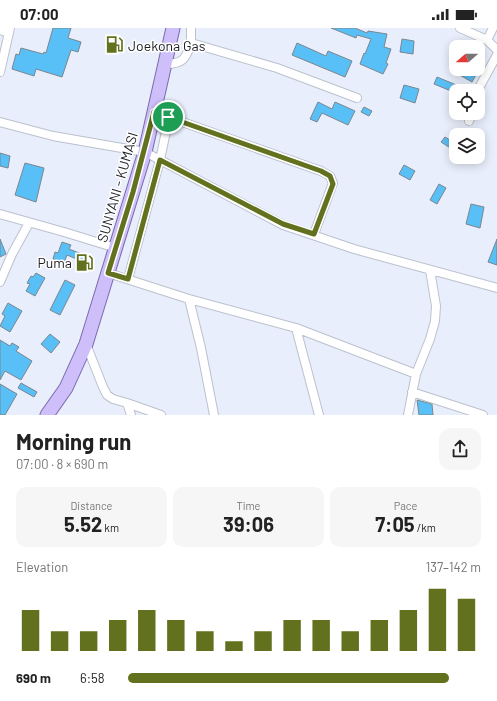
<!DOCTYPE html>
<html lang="en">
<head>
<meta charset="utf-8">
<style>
  :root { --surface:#fff; --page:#f6f6f6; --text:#222; --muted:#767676; --accent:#62711d }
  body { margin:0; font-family:Barlow,sans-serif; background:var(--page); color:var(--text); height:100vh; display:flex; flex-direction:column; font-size:15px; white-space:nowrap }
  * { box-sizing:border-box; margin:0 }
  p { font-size:13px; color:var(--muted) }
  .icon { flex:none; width:22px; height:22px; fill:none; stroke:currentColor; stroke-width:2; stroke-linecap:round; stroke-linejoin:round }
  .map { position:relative; height:387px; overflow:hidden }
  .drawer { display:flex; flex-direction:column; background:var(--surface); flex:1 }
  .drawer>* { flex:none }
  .needle { width:26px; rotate:250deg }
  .controls { position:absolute; left:449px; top:12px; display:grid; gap:8px }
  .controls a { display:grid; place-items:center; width:36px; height:36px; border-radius:8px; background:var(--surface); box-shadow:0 2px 10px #0003; font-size:20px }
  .pin { position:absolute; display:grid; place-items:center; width:34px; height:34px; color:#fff; margin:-17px; border:2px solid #fff; border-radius:50%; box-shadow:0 1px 4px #0007 }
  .round { display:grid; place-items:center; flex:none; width:42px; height:42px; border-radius:12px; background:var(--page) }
  .headline { display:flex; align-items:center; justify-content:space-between; height:68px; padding:0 16px }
  h1 { font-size:22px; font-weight:700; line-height:30px }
  .metrics { display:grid; grid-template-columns:repeat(3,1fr); gap:6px; height:68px; padding:4px 16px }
  .metrics div { display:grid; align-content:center; border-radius:10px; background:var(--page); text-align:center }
  .metrics b { font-size:20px; font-weight:700 }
  .metrics small { font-size:11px; font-weight:400 }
  .metrics p { font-size:11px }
  .chart { height:112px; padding:8px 16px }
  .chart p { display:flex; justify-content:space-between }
  .chart svg { width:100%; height:72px; margin-top:4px; stroke:var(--accent); stroke-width:6 }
  ul { padding:0 16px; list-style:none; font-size:13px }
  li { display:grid; grid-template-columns:64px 48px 1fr; align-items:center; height:30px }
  li i { height:10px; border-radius:5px; background:var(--accent) }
  .status { display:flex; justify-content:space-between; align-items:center; height:28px; padding:0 20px; background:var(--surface); direction:ltr }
  .status svg { height:11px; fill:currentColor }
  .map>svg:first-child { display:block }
</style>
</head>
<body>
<div class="status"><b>07:00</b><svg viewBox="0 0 49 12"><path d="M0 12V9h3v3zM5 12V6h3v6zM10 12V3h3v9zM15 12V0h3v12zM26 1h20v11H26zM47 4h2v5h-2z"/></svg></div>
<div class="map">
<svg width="497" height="387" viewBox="0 0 497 387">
  <rect width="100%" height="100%" fill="#e8eefb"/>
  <path fill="#59bff7" stroke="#7b868e" d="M53,0h18l-3,10 13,4 -3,10 -7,-2 -9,27 -26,-8 -2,7 -22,-7 4,-15 3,1 2,-7 22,6 1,-2 2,1z
    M331,0h24l12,5 1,-2 19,3 -3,13 7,2 -5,14 2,1 -5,10 -23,-10 4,-11 1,1 6,-15 -14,-4 -1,3z
    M402,11l12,2 -1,13 -13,-2z
    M297,15l29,13 2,-5 24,10 -7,16 -53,-22z
    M460,41h19l-7,13 -14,-8z
    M437,49l34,14h-15v2l-22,-9z
    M404,57l15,4 -4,14 -15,-5z
    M318,74l14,7 3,-7 20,9 -7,14 -26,-12 -5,9 -7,-3z
    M364,79l8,4 -3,5 -8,-4z
    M445,109l11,7 -4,5 -11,-7z
    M0,125l10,3 -2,12 -8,-2z
    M25,135l19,5 -8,34 -21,-7z
    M404,137l11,6 -5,9 -11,-6z
    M439,156l7,4 -9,16 -7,-4z
    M471,176l13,3 -4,21 -14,-4z
    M0,211l6,15 -6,3z
    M497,211v26l-9,-3z
    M62,214l9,3 -2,4 18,7 -3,6 -17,-7 -3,8 -11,-4 2,-7 3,1z
    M36,245l9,5 -10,18 -9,-5 4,-7 -3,-1 4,-7 2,1z
    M65,252l10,5 -15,30 -10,-5z
    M8,275l14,8 -12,21 -10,-6 5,-10 -3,-2z
    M50,306l10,8 -9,11 -10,-9z
    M0,312l10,6 2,-3 7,4 -3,4 16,10 -11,19 -16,-9 -5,9z
    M21,355l16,9 -3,5 -16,-9z
    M0,356l17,10 -12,21h-5z
    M417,372l15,4 1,11h-14z"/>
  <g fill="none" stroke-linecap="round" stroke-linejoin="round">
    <defs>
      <path id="minor" d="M191,0v15
        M460,0l27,12 10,10
        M0,2l9,3
        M487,12l6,-12
        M165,36c18,0 21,-5 26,-21l86,25 80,30
        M0,44l10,-44
        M478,66l2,-8 17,-31
        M154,84l167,59 9,5 3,7 -19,51
        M469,93l3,-8
        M0,94l53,14 92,16 138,73 71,24 143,39
        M0,186l64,18 52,16
        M108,245l81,26 107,29 120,46
        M128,251l32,-119 9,-43
        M0,254l12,-28 17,-31
        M189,271l12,49 13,67
        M296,300l23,87
        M86,316l17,43 4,8 6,4 14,4 34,12
        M412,364l71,23
        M127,375l4,12
        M408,387l8,-41 14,-35 5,-18 1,-15 -6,-36"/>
      <path id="primary" d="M47,387l19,-27 20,-44 59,-192 28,-124"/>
    </defs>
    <use href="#minor" stroke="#bbc1cd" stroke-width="10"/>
    <use href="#primary" stroke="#7a6aad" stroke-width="15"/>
    <use href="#minor" stroke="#fff" stroke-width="8"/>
    <use href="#primary" stroke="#cebffb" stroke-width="13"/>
  </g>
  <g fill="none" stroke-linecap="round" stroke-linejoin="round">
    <defs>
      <path id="route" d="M154,84l167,59 9,5 3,8 -19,50 -31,-10 -123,-64 -32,119 -20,-6 25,-81z"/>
    </defs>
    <use href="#route" stroke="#fff" stroke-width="8"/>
    <use href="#route" stroke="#62711d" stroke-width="5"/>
  </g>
  <defs>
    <symbol id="fuel-bare" viewBox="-9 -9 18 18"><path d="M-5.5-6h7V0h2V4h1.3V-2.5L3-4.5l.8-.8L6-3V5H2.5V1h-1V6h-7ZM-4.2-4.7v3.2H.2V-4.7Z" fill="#62711d" stroke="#fff" stroke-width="2.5" paint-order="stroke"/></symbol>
  </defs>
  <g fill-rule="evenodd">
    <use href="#fuel-bare" x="102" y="4" width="25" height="25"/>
    <use href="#fuel-bare" x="72" y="222" width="25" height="25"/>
  </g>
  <g text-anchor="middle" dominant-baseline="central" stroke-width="3" stroke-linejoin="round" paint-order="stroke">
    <g font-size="14" fill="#1b1d21" stroke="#fff" text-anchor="start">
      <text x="128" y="17">Joekona Gas</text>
      <text x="72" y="234" text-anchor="end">Puma</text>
    </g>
    <g font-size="14" fill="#1b1d21" stroke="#fff">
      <text transform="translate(117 159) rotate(-74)">SUNYANI - KUMASI</text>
    </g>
  </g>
</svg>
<div class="controls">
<a><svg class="needle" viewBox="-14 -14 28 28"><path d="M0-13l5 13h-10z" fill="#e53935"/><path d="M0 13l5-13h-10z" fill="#767676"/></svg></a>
<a><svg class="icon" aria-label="locate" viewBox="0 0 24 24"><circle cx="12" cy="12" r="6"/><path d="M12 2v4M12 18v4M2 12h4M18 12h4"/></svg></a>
<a><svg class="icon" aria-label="layers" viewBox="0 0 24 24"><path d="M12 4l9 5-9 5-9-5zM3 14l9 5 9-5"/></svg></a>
</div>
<div class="pin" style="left:168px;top:89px;background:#1e9e55"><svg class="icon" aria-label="arrive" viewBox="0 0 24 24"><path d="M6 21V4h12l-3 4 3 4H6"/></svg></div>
</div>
<section class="drawer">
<div class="headline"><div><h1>Morning run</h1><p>07:00 · 8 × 690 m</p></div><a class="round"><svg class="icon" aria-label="share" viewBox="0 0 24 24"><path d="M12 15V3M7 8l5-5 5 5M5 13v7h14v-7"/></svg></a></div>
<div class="metrics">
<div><p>Distance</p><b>5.52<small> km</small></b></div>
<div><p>Time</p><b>39:06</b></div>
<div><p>Pace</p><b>7:05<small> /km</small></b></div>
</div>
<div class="chart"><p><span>Elevation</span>137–142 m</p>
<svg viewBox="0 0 160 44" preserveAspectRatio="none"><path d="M5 44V19M15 44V32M25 44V32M35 44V25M45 44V19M55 44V25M65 44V32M75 44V38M85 44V32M95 44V25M105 44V25M115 44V32M125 44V25M135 44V19M145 44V6M155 44V12"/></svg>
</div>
<ul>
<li><b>690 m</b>6:58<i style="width:91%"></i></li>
</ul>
</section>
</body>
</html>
